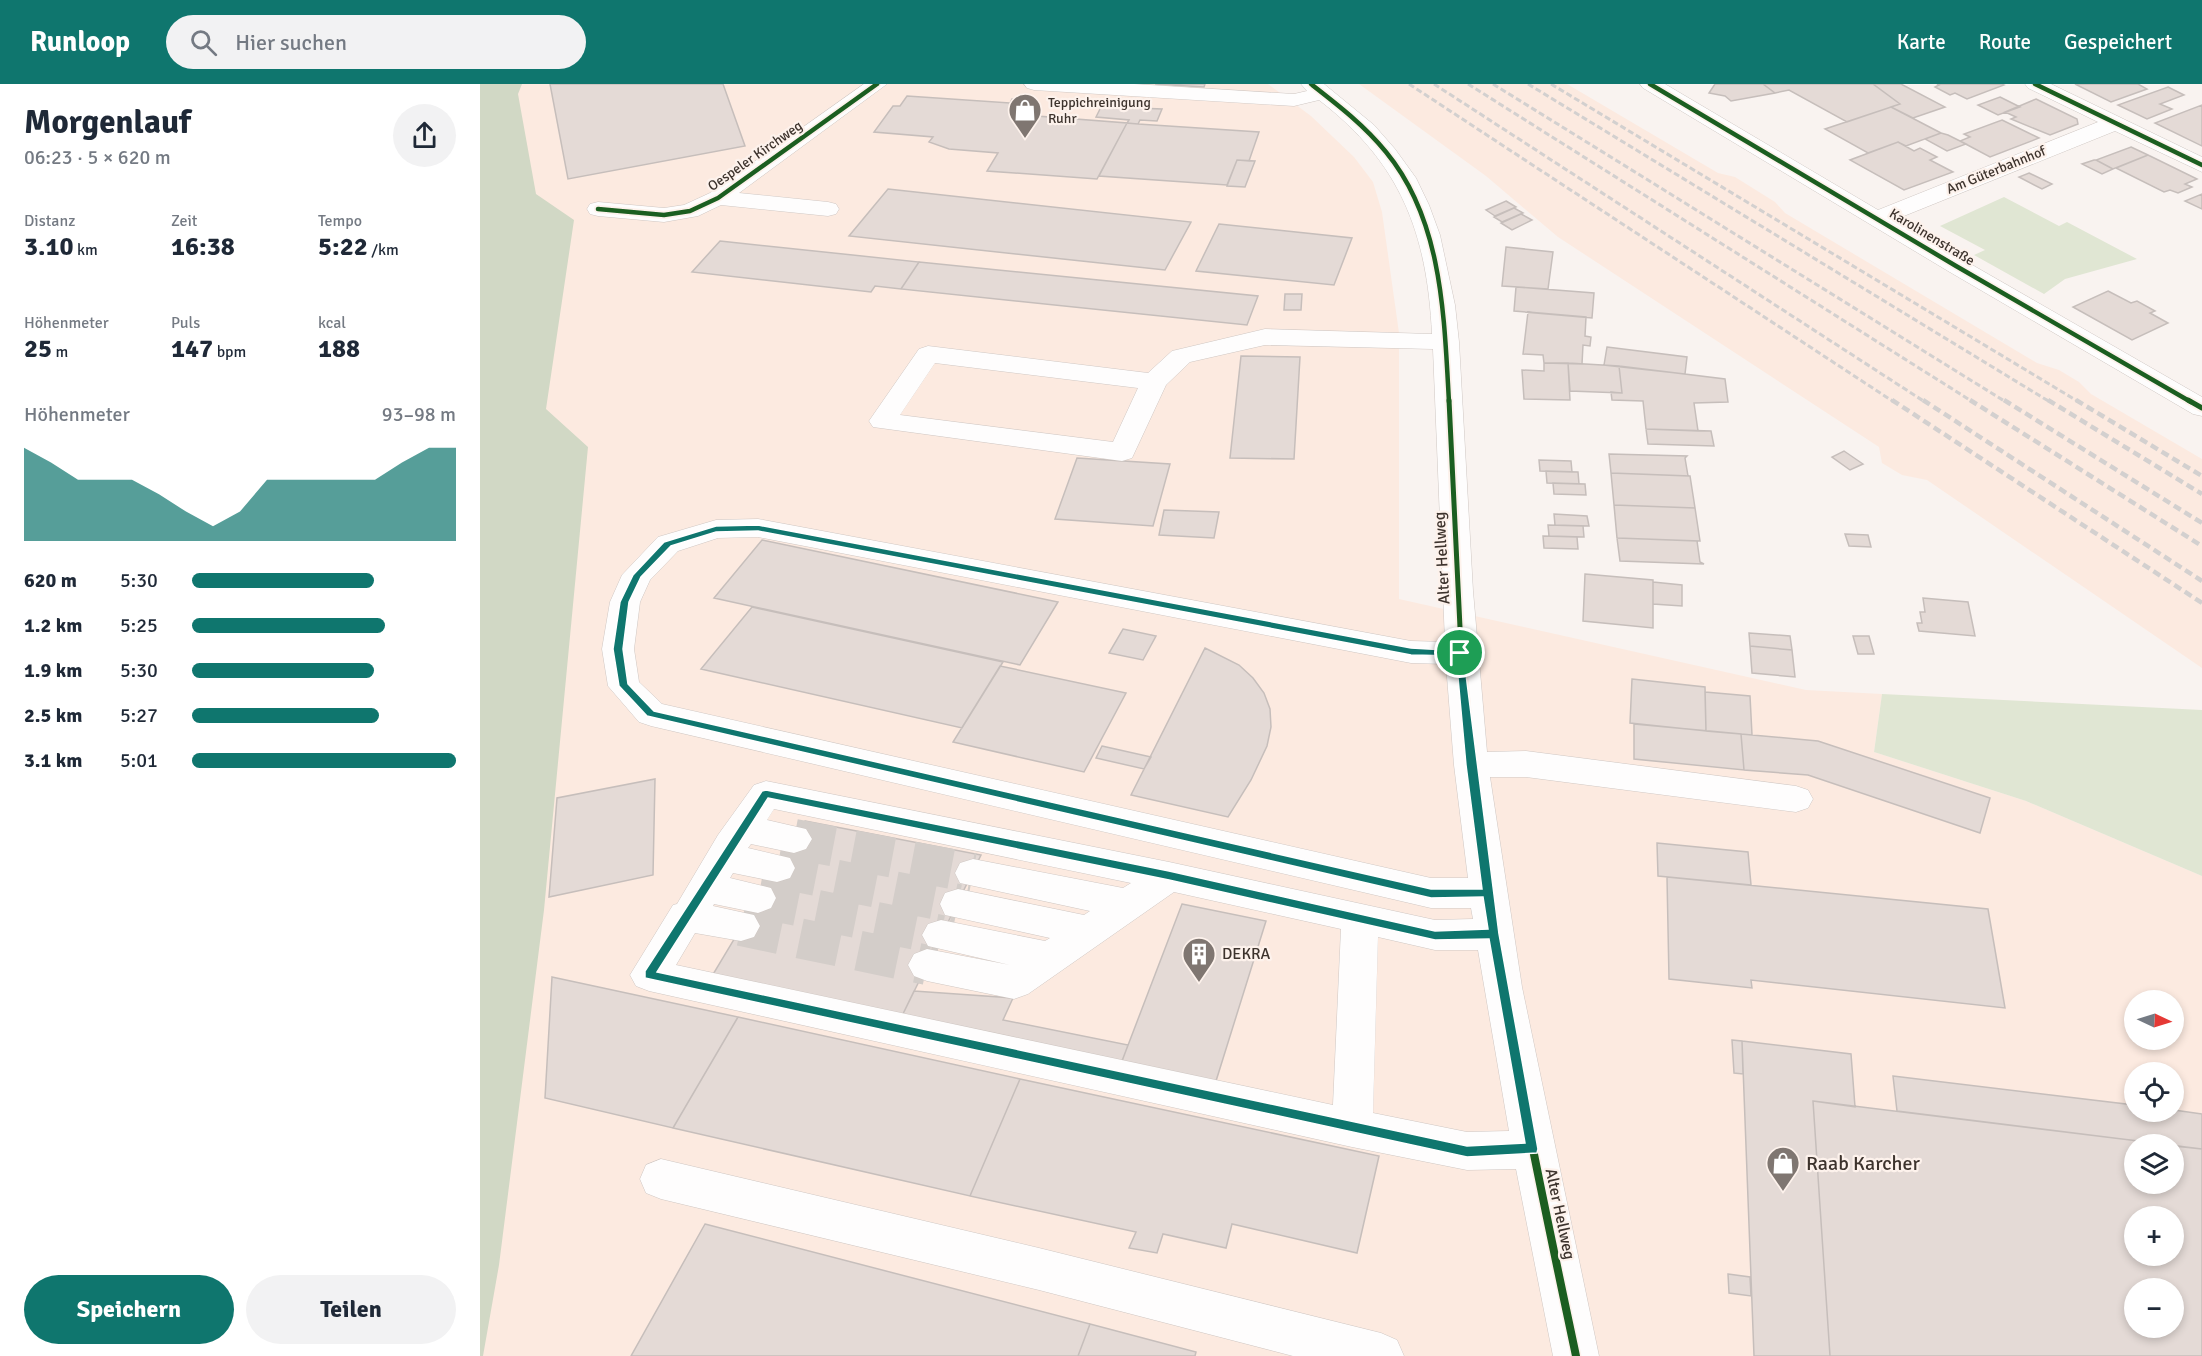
<!DOCTYPE html>
<html lang="de">
<head>
<meta charset="utf-8">
<style>
  :root { --surface:#fff; --page:#f2f2f3; --text:#1f2937; --muted:#747a83; --accent:#0f766e }
  body { margin:0; font-family:Signika,sans-serif; background:var(--page); color:var(--text); height:100vh; display:flex; flex-direction:column; font-size:22px; white-space:nowrap }
  * { box-sizing:border-box; margin:0 }
  p { font-size:20px; color:var(--muted) }
  .icon { flex:none; width:33px; height:33px; fill:none; stroke:currentColor; stroke-width:2; stroke-linecap:round; stroke-linejoin:round }
  .map { position:relative; flex:1; overflow:hidden }
  .details { display:flex; flex-direction:column; background:var(--surface); width:480px }
  .details>* { flex:none }
  .needle { width:39px; rotate:94deg }
  .buttons { position:absolute; left:1644px; top:906px; display:grid; gap:12px }
  .buttons a { display:grid; place-items:center; width:60px; height:60px; border-radius:50%; background:var(--surface); box-shadow:0 3px 9px #0003; font-size:30px }
  .pin { position:absolute; display:grid; place-items:center; width:51px; height:51px; color:#fff; margin:-26px; border:3px solid #fff; border-radius:50%; box-shadow:0 2px 6px #0007 }
  .round { display:grid; place-items:center; flex:none; width:63px; height:63px; border-radius:32px; background:var(--page) }
  .overview { display:flex; align-items:center; justify-content:space-between; height:102px; padding:0 24px }
  h1 { font-size:33px; font-weight:700; line-height:45px }
  .stats { display:grid; grid-template-columns:repeat(3,1fr); gap:9px; height:102px; padding:6px 24px }
  .stats div { display:grid; align-content:center }
  .stats b { font-size:26px; font-weight:700 }
  .stats small { font-size:16px; font-weight:400 }
  .stats p { font-size:16px }
  .chart { height:168px; padding:12px 24px }
  .chart p { display:flex; justify-content:space-between }
  .chart svg { width:100%; height:108px; margin-top:6px; fill:var(--accent); opacity:.7 }
  .primary-button { display:flex; gap:12px; margin-top:auto; padding:12px 24px }
  .primary-button a { flex:1; height:69px; border-radius:36px; background:var(--accent); color:#fff; font-size:24px; font-weight:700; line-height:69px; text-align:center }
  .primary-button a+a { background:var(--page); color:var(--text) }
  ul { padding:0 24px; list-style:none; font-size:20px }
  li { display:grid; grid-template-columns:96px 72px 1fr; align-items:center; height:45px }
  li i { height:15px; border-radius:8px; background:var(--accent) }
  header { display:flex; align-items:center; gap:36px; box-sizing:border-box; height:84px; padding:0 30px; background:var(--accent); color:#fff }
  header strong { font-size:28px }
  nav { display:flex; gap:33px; margin-inline-start:auto; font-size:21px }
  .search { width:420px; height:54px; background:var(--page); display:flex; align-items:center; gap:15px; box-sizing:border-box; padding:0 21px; border-radius:33px; color:var(--muted); font-size:22px }
  main { display:flex; flex:1; min-height:0 }
  .map>svg:first-child { display:block }
</style>
</head>
<body>
<header>
<strong>Runloop</strong>
<div class="search"><svg class="icon" aria-label="search" viewBox="0 0 24 24"><circle cx="10" cy="10" r="6"/><path d="M15 15l6 6"/></svg>Hier suchen</div>
<nav><a>Karte</a><a>Route</a><a>Gespeichert</a></nav>
</header>
<main>
<section class="details">
<div class="overview"><div><h1>Morgenlauf</h1><p>06:23 · 5 × 620 m</p></div><a class="round"><svg class="icon" aria-label="share" viewBox="0 0 24 24"><path d="M12 15V3M7 8l5-5 5 5M5 13v7h14v-7"/></svg></a></div>
<div class="stats">
<div><p>Distanz</p><b>3.10<small> km</small></b></div>
<div><p>Zeit</p><b>16:38</b></div>
<div><p>Tempo</p><b>5:22<small> /km</small></b></div>
</div>
<div class="stats">
<div><p>Höhenmeter</p><b>25<small> m</small></b></div>
<div><p>Puls</p><b>147<small> bpm</small></b></div>
<div><p>kcal</p><b>188</b></div>
</div>
<div class="chart"><p><span>Höhenmeter</span>93–98 m</p>
<svg viewBox="0 0 160 44" preserveAspectRatio="none"><path d="M0 44V6L10 12L20 19L30 19L40 19L50 25L60 32L70 38L80 32L90 19L100 19L110 19L120 19L130 19L140 12L150 6L160 6V44z"/></svg>
</div>
<ul>
<li><b>620 m</b>5:30<i style="width:69%"></i></li>
<li><b>1.2 km</b>5:25<i style="width:73%"></i></li>
<li><b>1.9 km</b>5:30<i style="width:69%"></i></li>
<li><b>2.5 km</b>5:27<i style="width:71%"></i></li>
<li><b>3.1 km</b>5:01<i style="width:100%"></i></li>
</ul>
<div class="primary-button"><a>Speichern</a><a>Teilen</a></div>
</section>
<div class="map">
<svg width="1722" height="1272" viewBox="0 0 1722 1272">
  <rect width="100%" height="100%" fill="#f9f3f0"/>
  <path fill="#fceae0" fill-rule="evenodd" d="M0,0h788l43,32 43,41 19,25 9,30 17,121v266l407,91 76,4 -8,58 152,49 176,75v480h-1722zM1654,916h40v40h-40zM1654,988h40v40h-40zM1654,1060h40v40h-40zM1654,1132h40v40h-40zM1654,1204h40v40h-40z
    M879,0h208l151,89 17,4 40,25 10,11 252,150 22,7 20,12 12,12 111,65v209l-275,-188 -25,-5 -20,-12 -3,-16 -321,-210 -72,-61z"/>
  <path fill="#e0e6d3" d="M1524,113l55,29 8,-4 70,37 -72,20 -21,15 -70,-39 11,-5 -45,-24z
    M1402,610l320,16v166l-176,-75 -152,-49z"/>
  <path fill="#d1d8c5" d="M0,0h42l-4,10 18,100 38,26 -28,189 42,38 -44,463 -45,355 -16,91h-3z"/>
  <path fill="#e4dad6" stroke="#c6bebb" stroke-width="1.5" fill-rule="evenodd" d="M70,0h173l22,62 -177,33z
    M675,0h50l-1,3z
    M1235,0h48l12,9 -44,8 -6,-5 -16,-3z
    M1283,0h110l27,20 -53,18 -58,-32 -14,3z
    M1393,0h28l44,23 -32,11 -22,-11 9,-3z
    M1457,0h65l2,1 -37,14 -12,-6 -5,2 -15,-8 4,-2z
    M1595,0h63l9,5 -36,13z
    M1688,3l16,8 -24,9 12,5 -25,10 -29,-14z
    M427,12l103,7 2,-4 20,1 -8,15 103,8 -30,56 -110,-8 11,-18 -49,-4 -20,-7 4,-5 -59,-5 19,-26h7z
    M1520,13l20,10 -22,8 -20,-10z
    M1556,15l41,20 1,5 -28,11 -39,-16 5,-2 -11,-5z
    M623,19l36,2 -2,3 25,1 -5,12 -17,-1 -2,4 -11,-1 2,-3 -33,-3z
    M1722,21v41l-47,-23z
    M1411,23l50,26 -35,13 -8,-4 -30,11 -43,-24z
    M1522,36l37,18 -49,19 -30,-16 10,-4 -6,-3z
    M647,39l11,1 121,8 -10,29 -12,-1 -10,25 -128,-9z
    M1461,49l7,2 18,9 -19,7 -22,-12z
    M1418,58l16,9 6,-3 17,9 -7,3 23,12 -49,18 -54,-30z
    M1651,63l17,8 -35,14 -17,-9z
    M1668,71l49,24 -12,5 7,3 -14,6 -8,-3 -6,2 -48,-24z
    M757,76l18,1 -10,26 -18,-1z
    M1614,76h2l17,9 -11,5 -20,-10z
    M1549,89l23,11 -10,5 -23,-12z
    M408,105l303,33 -26,48 -316,-34z
    M1722,110v15l-17,-8z
    M1026,117l10,6 -21,9 -9,-6z
    M1034,124l9,5 -21,9 -8,-5z
    M1041,130l11,6 -20,10 -11,-7z
    M739,140l133,14 -18,47 -138,-14z
    M240,157l199,21 -18,27 -26,-3 -4,6 -179,-20z
    M1026,163l47,5 -5,37 -46,-3z
    M439,178l339,34 -11,29 -346,-36z
    M1036,203l78,6 -2,25 -78,-7z
    M1628,207l23,12 6,-2 18,10 -5,2 18,10 -36,17 -59,-33z
    M805,210h17l-1,16h-17z
    M1048,228l58,5 -1,19 6,1 -1,9 -7,-1 -1,19 -38,-1 -1,-8 -20,-1z
    M1127,263l80,10 -2,17 -81,-9z
    M761,272l59,1 -6,102 -64,-1z
    M1064,279h24l2,37 -46,-1 -2,-29 22,1z
    M1088,279l51,3 3,27 -52,-2z
    M1139,282l106,13 3,23 -34,1 4,28 -52,-2 -3,-28 -31,-1 -1,-8 11,1z
    M1166,345l65,2 3,15 -66,-2z
    M1364,367l19,13 -13,6 -18,-13z
    M1129,370l78,2 -2,2 3,18 -77,-3z
    M597,374l93,6 -17,62 -98,-7z
    M1059,376l32,1 1,11 -32,-1z
    M1066,387l32,1 1,12 -32,-1z
    M1131,389l79,3 5,32 -81,-3z
    M1073,399l32,1 1,11 -32,-1z
    M1134,421l81,3 5,33 -83,-3z
    M684,426l55,2 -5,26 -55,-3z
    M1074,430l33,2 2,10 -34,-1z
    M1068,441l35,1 1,11 -35,-1z
    M1365,450l23,1 3,12 -22,-1z
    M1063,452l34,1 1,12 -34,-1z
    M1137,454l80,3 3,21 4,2 -84,-3z
    M282,456l296,62 -38,63 -306,-67z
    M1105,490l68,6v48l-70,-7z
    M1173,498l29,3v21l-29,-2z
    M1443,514l45,4 7,34 -56,-5 -2,-8h5l-2,-11h5z
    M272,523l251,55 -41,66 -261,-59z
    M643,545l33,7 -13,24 -34,-7z
    M1269,549l41,3 2,14 -42,-4z
    M1373,552h16l5,18h-16z
    M1270,562l42,4 3,27 -43,-4z
    M725,564l34,17 14,13 11,15 6,16 1,18 -4,19 -16,34 -23,37 -97,-22z
    M520,582l126,27 -42,79 -131,-30z
    M1152,595l73,8 1,44 -76,-8z
    M1225,608l45,4 2,39 -46,-4z
    M1154,640l107,10 3,36 -110,-11z
    M1261,650l77,7 172,57 -10,35 -172,-58 -64,-5z
    M622,662l49,11 -7,12 -48,-11z
    M175,695l-2,96 -104,22 8,-99z
    M325,737l176,34 -79,161 -190,-40z
    M1177,759l91,9 3,33 -93,-9z
    M1187,793l321,32 17,99 -254,-28 1,8 -83,-9z
    M702,820l84,17 -50,160 -94,-20z
    M72,893l186,40 -65,111 -128,-30z
    M434,907l99,7 -10,22 125,25 -7,19 -219,-48z
    M258,933l282,62 -50,117 -297,-68z
    M1252,956l10,1 1,33 -9,-1z
    M1262,957l109,13 4,53 -42,-6 17,255h-76z
    M1413,992l241,29v7l40,-2 28,4v35l-305,-38z
    M540,995l359,77 -22,97 -125,-29 -6,24 -63,-14 -6,19 -28,-5 7,-16 -166,-36z
    M1333,1017l350,43h-29v40h40v-38l28,3v207h-372zM1654,1132h40v40h-40zM1654,1204h40v40h-40z
    M225,1140l385,100 -12,32h-447z
    M1248,1190l22,3 1,19 -22,-3z
    M610,1240l106,28 -1,4h-117z"/>
  <g fill="none" stroke-linecap="round" stroke-linejoin="round">
    <path stroke="#d3cdc9" stroke-width="40" stroke-dasharray="40 20" stroke-linecap="butt" d="M314,755l179,34
      M297,784l181,36
      M278,814l183,37
      M261,842l186,39"/>
    <defs>
      <path id="minor" d="M384,0h23l-148,109 89,9 8,2 3,5 -3,5 -8,2 -107,-11 -23,11 -34,6 -66,-6 -8,-2 -3,-5 3,-5 8,-2 66,6 20,-3 26,-12z
        M544,0h110l160,10 13,-3 -6,-7h23l50,41 21,24 21,29 13,27 11,30 15,70 4,37 14,249 14,161 39,-1 270,35 12,4 5,9 -5,9 -12,4 -270,-35h-36l32,210 77,369h-46l-37,-187 -49,1 -115,-23 -703,-156 -13,-5 -6,-11 43,-70 4,-1 41,-69 36,-50 12,-4 403,81 266,58 38,-1 -2,-11h-40l-780,-182 -12,-4 -31,-36 -6,-37 8,-47 12,-27 36,-38 58,-17 42,-1 653,122 34,1 -12,-293 -168,-4 -75,17 -24,23 -34,73 -10,3 -249,-34 -4,-6 50,-72 9,-3 220,27 24,-22 93,-22 167,5c-5,-101 -31,-171 -113,-234l-25,6 -260,-16 -7,-2zM455,279l203,25 -25,54 -213,-27zM278,453l653,126 35,1 8,101 14,113h-37l-769,-174 -23,-22 -5,-33 6,-47 10,-22 28,-29 40,-13zM294,725l357,74 -8,5 -150,-29 -13,4 -5,10 5,10 130,28 -6,4 -126,-26 -13,4 -5,11 5,11 105,23 -5,3 -104,-21 -13,4 -6,11 6,11 82,19 -83,-16 -13,5 -6,11 6,11 13,5 87,18 14,-5 146,-102 167,37 -8,176 -657,-140 19,-32 46,8 13,-4 6,-11 -6,-11 -41,-9 1,-2 44,9 13,-5 5,-10 -5,-10 -41,-10 3,-5 44,9 13,-4 5,-10 -5,-10 -42,-10 3,-4 43,9 12,-4 6,-10 -6,-10 -39,-9zM898,853l57,13h43l31,181 -42,1 -94,-19z
        M1160,0h25l213,126 220,-88 -70,-34 -3,-4h26l151,73v15l-87,-41 -221,89 308,177v19l-9,-2 -245,-143 -305,-183z
        M181,1075l378,89 342,85 16,7 7,16h-111l-254,-66 -378,-91 -15,-6 -6,-14 6,-14z"/>
    </defs>
    <use href="#minor" stroke="#cfc7c3" stroke-width="1"/>
    <use href="#minor" fill="#fefdfd" fill-rule="evenodd"/>
    <path stroke="#d3d0cf" stroke-width="3" stroke-dasharray="6 3" stroke-linecap="butt" d="M929,0l485,318
      M954,0l491,318
      M988,0l505,318
      M1013,0l513,318
      M1048,0l522,318
      M1071,0l528,318"/>
    <path stroke="#d3d0cf" stroke-width="4.5" stroke-dasharray="8 4.5" stroke-linecap="butt" d="M1412,316l310,203
      M1443,316l279,181
      M1490,316l232,146
      M1524,316l198,123
      M1568,316l154,94
      M1596,316l126,76"/>
    <defs>
      <path id="cycleway-far2" d="M831,0c27,21 53,41 75,68 57,69 58,165 63,250
        M1170,0l306,182 235,136
        M1555,0l167,81
        M118,125l66,6 26,-4 28,-13 159,-114"/>
      <path id="cycleway-far1" d="M969,316l12,248 16,168
        M1708,316l14,8"/>
      <path id="cycleway" d="M997,730c22,183 61,362 99,542"/>
    </defs>
    <use href="#cycleway-far2" stroke="#fdf2ec" stroke-width="8"/>
    <use href="#cycleway-far1" stroke="#fdf2ec" stroke-width="9"/>
    <use href="#cycleway" stroke="#fdf2ec" stroke-width="11"/>
    <use href="#cycleway-far2" stroke="#1b5e20" stroke-width="4.5"/>
    <use href="#cycleway-far1" stroke="#1b5e20" stroke-width="5"/>
    <use href="#cycleway" stroke="#1b5e20" stroke-width="8"/>
  </g>
  <path fill="#0f766e" stroke="#fff" stroke-width="1.5" fill-rule="evenodd" d="M278,441l653,123 52,3 36,283 39,215 -1,4 -70,4 -822,-179v-7l117,-180 4,-1 403,81 266,60 53,-2 -5,-32 -52,1 -784,-182 -28,-30 -6,-37 7,-47 13,-27 31,-33 52,-16zM278,447l653,124 45,1 10,109 16,124h-51l-777,-178 -26,-27 -5,-35 6,-47 12,-25 30,-31 45,-14zM288,714l401,82 266,60 54,-1 36,204 -58,3 -810,-174z"/>
  <defs>
    <symbol id="shop-pin" viewBox="-11 -11 22 30"><path d="M0 17L-7.5 6A9.5 9.5 0 1 1 7.5 6Z" fill="#7f7671" stroke="#fdf2ec"/><path d="M-5-2.5h2.3a2.7 3.5 0 0 1 5.4 0H5L5.5 6h-11ZM-1.5-2.5h3a1.5 2.3 0 0 0-3 0Z" fill="#fff"/></symbol>
    <symbol id="building-pin" viewBox="-11 -11 22 30"><path d="M0 17L-7.5 6A9.5 9.5 0 1 1 7.5 6Z" fill="#7f7671" stroke="#fdf2ec"/><path d="M-4-6H4V6H1V3H-1V6H-4ZM-2.5-4.3h1.7v1.8h-1.7ZM.8-4.3h1.7v1.8H.8ZM-2.5-1h1.7V.8h-1.7ZM.8-1h1.7V.8H.8Z" fill="#fff"/></symbol>
  </defs>
  <g fill-rule="evenodd">
    <use href="#shop-pin" x="526" y="7" width="38" height="52"/>
    <use href="#building-pin" x="700" y="851" width="38" height="52"/>
    <use href="#shop-pin" x="1284" y="1060" width="38" height="52"/>
  </g>
  <g text-anchor="middle" dominant-baseline="central" stroke-width="4.5" stroke-linejoin="round" paint-order="stroke">
    <g font-size="14" fill="#3d332d" stroke="#fdf2ec" text-anchor="start">
      <text x="568" y="18">Teppichreinigung<tspan x="568" dy="16">Ruhr</tspan></text>
    </g>
    <g font-size="14" fill="#3d332d" stroke="#fdf2ec">
      <text transform="translate(275 72) rotate(-35)">Oespeler Kirchweg</text>
      <text transform="translate(1516 86) rotate(-22)">Am Güterbahnhof</text>
      <text transform="translate(1452 153) rotate(31)">Karolinenstraße</text>
    </g>
    <g font-size="16" fill="#3d332d" stroke="#fdf2ec">
      <text transform="translate(962 474) rotate(-93)">Alter Hellweg</text>
      <text transform="translate(1080 1130) rotate(78)">Alter Hellweg</text>
    </g>
    <g font-size="16" fill="#3d332d" stroke="#fdf2ec" text-anchor="start">
      <text x="742" y="870">DEKRA</text>
    </g>
    <g font-size="20" fill="#3d332d" stroke="#fdf2ec" text-anchor="start">
      <text x="1326" y="1079">Raab Karcher</text>
    </g>
  </g>
</svg>
<div class="buttons">
<a><svg class="needle" viewBox="-14 -14 28 28"><path d="M0-13l5 13h-10z" fill="#e53935"/><path d="M0 13l5-13h-10z" fill="#747a83"/></svg></a>
<a><svg class="icon" aria-label="locate" viewBox="0 0 24 24"><circle cx="12" cy="12" r="6"/><path d="M12 2v4M12 18v4M2 12h4M18 12h4"/></svg></a>
<a><svg class="icon" aria-label="layers" viewBox="0 0 24 24"><path d="M12 4l9 5-9 5-9-5zM3 14l9 5 9-5"/></svg></a>
<a>+</a>
<a>−</a>
</div>
<div class="pin" style="left:980px;top:569px;background:#1e9e55"><svg class="icon" aria-label="arrive" viewBox="0 0 24 24"><path d="M6 21V4h12l-3 4 3 4H6"/></svg></div>
</div>
</main>
</body>
</html>
